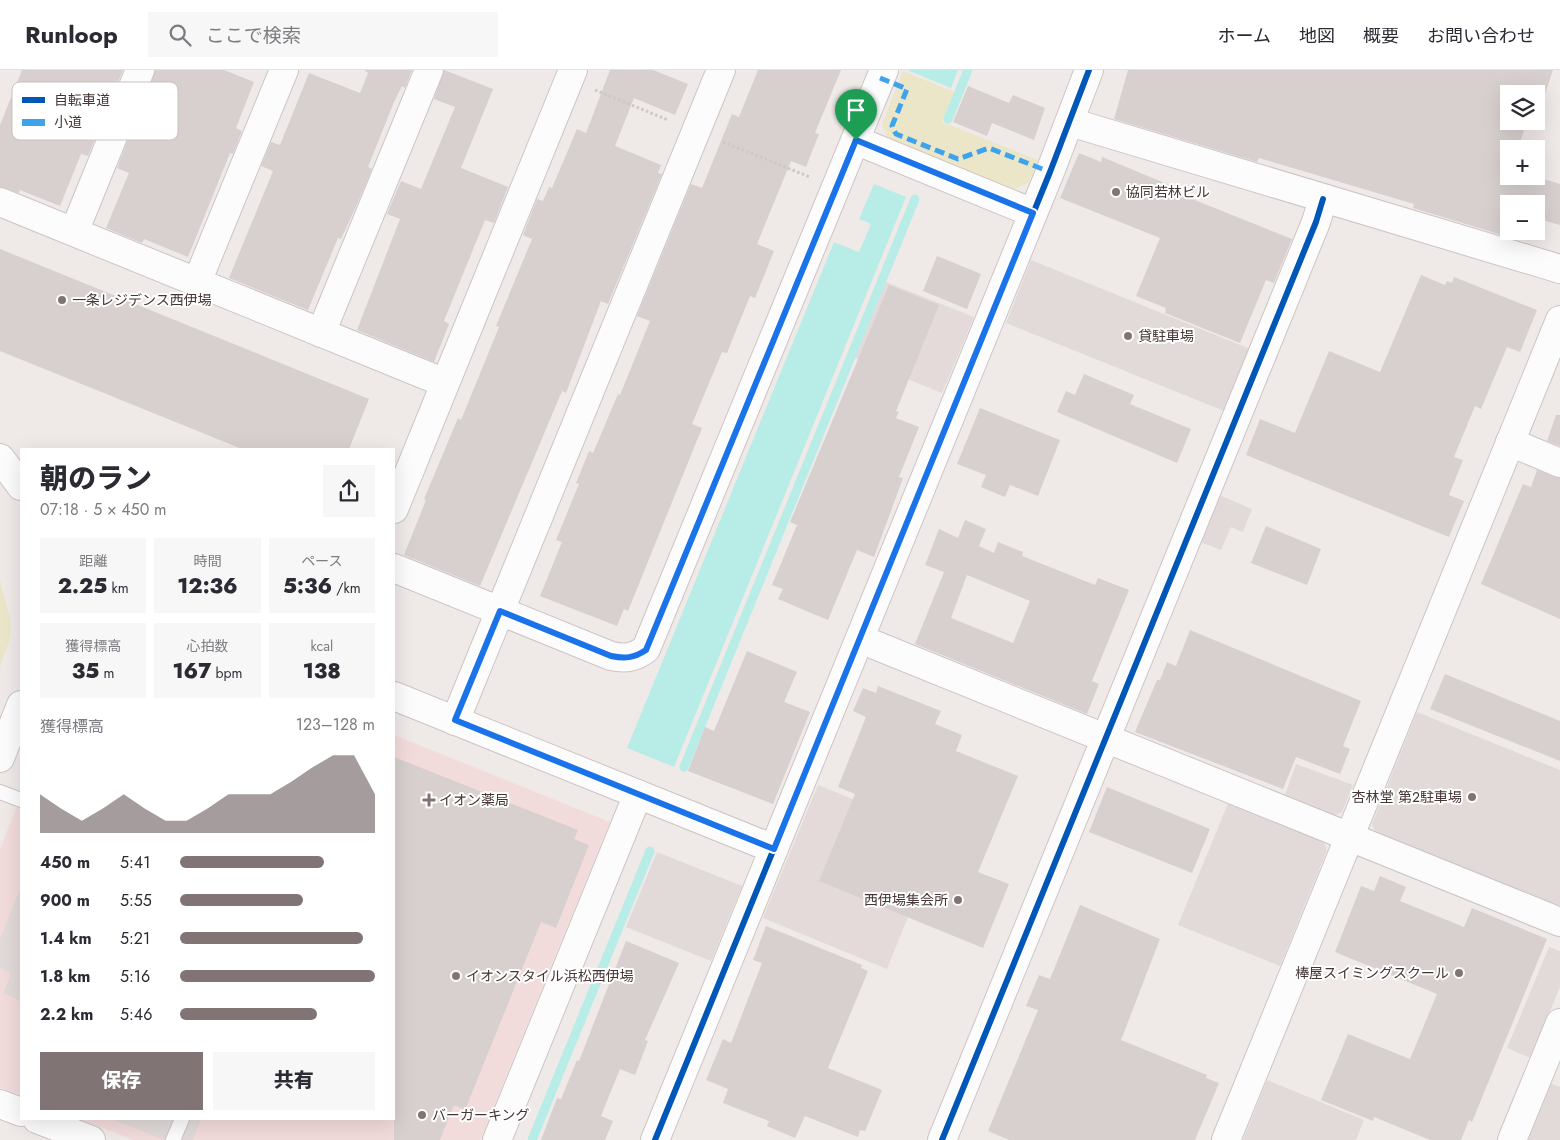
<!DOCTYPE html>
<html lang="ja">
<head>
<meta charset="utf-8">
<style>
  :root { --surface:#fff; --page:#f7f7f7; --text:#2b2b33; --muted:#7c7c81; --line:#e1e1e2; --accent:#807574 }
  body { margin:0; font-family:Jost,"Noto Sans JP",sans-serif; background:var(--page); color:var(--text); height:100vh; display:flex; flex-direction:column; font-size:19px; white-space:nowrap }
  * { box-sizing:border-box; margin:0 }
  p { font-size:16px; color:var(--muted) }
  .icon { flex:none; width:28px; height:28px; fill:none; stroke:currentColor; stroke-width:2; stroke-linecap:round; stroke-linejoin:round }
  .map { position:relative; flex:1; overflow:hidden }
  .details { position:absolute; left:20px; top:378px; width:375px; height:672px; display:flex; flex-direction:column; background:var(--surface); border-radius:0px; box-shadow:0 5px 20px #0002 }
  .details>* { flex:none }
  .tools { position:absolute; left:1500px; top:15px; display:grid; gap:10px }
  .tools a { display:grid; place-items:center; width:45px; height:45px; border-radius:0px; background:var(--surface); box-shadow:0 5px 20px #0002; font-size:25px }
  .pin { position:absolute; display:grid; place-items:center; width:42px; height:42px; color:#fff; margin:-51px -21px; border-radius:50% 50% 50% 0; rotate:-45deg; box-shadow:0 0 5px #0007 }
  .pin .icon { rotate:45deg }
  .round { display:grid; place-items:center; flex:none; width:52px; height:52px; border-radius:0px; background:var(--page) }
  .head { display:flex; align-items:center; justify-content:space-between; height:85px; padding:0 20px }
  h1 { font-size:28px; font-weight:800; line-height:38px }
  .metrics { display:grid; grid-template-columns:repeat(3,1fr); gap:8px; height:85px; padding:5px 20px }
  .metrics div { display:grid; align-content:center; border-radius:0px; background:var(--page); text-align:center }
  .metrics b { font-size:21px; font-weight:800 }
  .metrics small { font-size:14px; font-weight:400 }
  .metrics p { font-size:14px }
  .chart { height:140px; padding:10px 20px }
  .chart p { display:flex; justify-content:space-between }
  .chart svg { width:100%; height:90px; margin-top:5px; fill:var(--accent); opacity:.7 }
  .cta { display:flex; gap:10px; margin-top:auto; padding:10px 20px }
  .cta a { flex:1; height:58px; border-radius:0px; background:var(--accent); color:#fff; font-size:20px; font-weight:800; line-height:58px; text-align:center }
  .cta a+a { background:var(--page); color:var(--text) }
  ul { padding:0 20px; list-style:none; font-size:16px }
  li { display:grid; grid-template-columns:80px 60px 1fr; align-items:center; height:38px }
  li i { height:12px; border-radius:6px; background:var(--accent) }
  header { display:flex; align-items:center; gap:30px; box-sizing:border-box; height:70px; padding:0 25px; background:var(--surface); border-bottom:1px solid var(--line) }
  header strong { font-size:24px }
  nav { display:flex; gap:28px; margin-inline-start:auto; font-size:18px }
  .search { width:350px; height:45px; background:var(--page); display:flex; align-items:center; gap:12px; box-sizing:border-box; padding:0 18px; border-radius:0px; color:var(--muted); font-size:19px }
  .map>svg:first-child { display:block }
</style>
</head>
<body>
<header>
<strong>Runloop</strong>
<div class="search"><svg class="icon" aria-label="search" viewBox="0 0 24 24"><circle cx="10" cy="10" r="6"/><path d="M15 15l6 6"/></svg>ここで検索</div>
<nav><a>ホーム</a><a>地図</a><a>概要</a><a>お問い合わせ</a></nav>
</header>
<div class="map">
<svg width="1560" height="1070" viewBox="0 0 1560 1070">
  <rect width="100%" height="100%" fill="#efe9e8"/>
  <path fill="#f2dcdb" d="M394,665l216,87 -130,318h-347l-53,-21h314z
    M21,727v298l-21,-8v-238z"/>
  <path fill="#e3dad9" d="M886,212l88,35 -32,76 -87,-35z
    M818,715l123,50 -54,134 -124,-51z"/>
  <path fill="#ebe6c8" d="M903,1l51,21 -12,30 96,38 -10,23 -15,7 -125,-51 -6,-15z
    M0,510c10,43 18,43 0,86z"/>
  <path fill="#e1dad9" d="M1031,190l219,89 -26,62 -218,-88z
    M1219,425l33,14 -9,23 -12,-5 -10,23 -21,-8z
    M1417,642l143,58v140l-183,-74 -5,-12z
    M1296,694l57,21 -11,27 -12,5 -46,-19z
    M1229,731l93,37 5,12 -47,116 -102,-41z
    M657,782l85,34 -31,75 -85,-34z
    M21,817v114l-18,-8 8,-20 -11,-5v-29z
    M1549,877l11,4v36l-29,71 -24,-10z
    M1267,1010l97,40 -8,20h-113z
    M1550,1013l10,4v53h-33z
    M112,1049h89l-8,21h-29z"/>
  <path fill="#b8ede7" d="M907,0h51l-7,18z
    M874,114l32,13 -232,570 -47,-19 207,-506 25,10 12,-28 -12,-5z"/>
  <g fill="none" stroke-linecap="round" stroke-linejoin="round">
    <path stroke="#b8ede7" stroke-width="9" d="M948,49l20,-49
      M684,697l231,-568
      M532,1070l118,-289"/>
  </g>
  <path fill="#d7d0cf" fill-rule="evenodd" d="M22,0h101l-35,86 -7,-2 -21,52 -40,-16 -1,3 -19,-6v-62z
    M155,0h69l30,12 -18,46 6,3 -9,23 -3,-1 -42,104 -44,-18 -2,4 -36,-15 23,-55 -12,-5z
    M364,0h48l-7,18 -3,-2 -8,16 -26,65 4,2 -14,33 -17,37 -3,-1 -30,72 -79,-32 44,-107 -12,-5 10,-24 9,3 29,-72 51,20 8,-20z
    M444,0l49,19 -32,79 47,19 -14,36 -9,-3 -41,101 5,3 -15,38 -77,-32 43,-111 -13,-5 14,-33 20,8 34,-82 -21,-8z
    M610,0h43l35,14 -13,31 -41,-17 -19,48 46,19 -3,8 4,1 -54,130 -7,-3 -35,92 -4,-2 -82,195 -76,-31 22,-55 -2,-1 34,-81 3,2 38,-93 -3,-1 36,-87 -9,-4 14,-36 6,2 6,-14 3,1 25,-59 9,4z
    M758,0h83l-26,63 4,1 -13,33 -15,-6 -34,83 17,7 -19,47 -5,-2 -23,57 -5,-1 -30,72 10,4 -74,183 -4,-2 -7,17 -77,-30 22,-54 -6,-2 23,-56 -3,-1 13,-32 4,2 25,-59 2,1 30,-74 -13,-5 54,-132 11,4 30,-74 7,3z
    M1128,0h425l-12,36 -5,-2v-10h-27v27h18l-9,28h-9v27h25l26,8v41l-24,-7v-14h-27v9l-7,22 -89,-27 1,-4 -155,-46 -2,4 -143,-43z
    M968,16l41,17 4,-8 32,13 -11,32 -42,-17 -5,13 -34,-14z
    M1079,83l22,9 1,-5 70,29 -2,4 122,49 -18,44 -8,-3 -26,63 -75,-30 1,-5 -30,-12 24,-58 -100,-40z
    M0,179l369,150 -20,50h-107l-242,-98z
    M937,186l44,18 -14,35 -44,-18z
    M1421,205l24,10 2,-4 5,2 2,-6 83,33 -17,42 -13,-5 -26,62 -6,-3 -21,51 9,3 -14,35 15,6 -15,36 -203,-82 14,-36 35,14 34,-82 51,21z
    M889,215l50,20 -43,106 3,1 -3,6 23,9 -20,50 4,1 -29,79 -17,-7 -29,70 -50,-21 5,-10 -11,-4 25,-60 -7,-3z
    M1084,304l50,21 -4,9 61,25 -14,34 -120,-51 9,-21 9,4z
    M980,338l80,32 -22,56 -28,-11 -5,12 -24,-10 5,-12 -29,-11z
    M1556,345h4v31l-13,-5z
    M1537,400l23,8v141l-79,-35 42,-100 8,3z
    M965,450l21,9 -7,17 15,7 4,-11 25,10 -1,4 73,29 3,-7 31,12 -37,91 7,3 -12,30 -172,-70 29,-72 -19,-7 14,-36 19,9zM967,505l63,26 -17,42 -62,-25z
    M1266,456l55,23 -14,36 -56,-22z
    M1190,560l171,71 -18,45 7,3 -10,25 -44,-17 -13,32 -148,-57 22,-52h3l7,-18 9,4z
    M747,581l50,21 -13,30 26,10 -37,92 -85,-33 17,-44 9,4z
    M1445,604l115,47v40l-130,-52z
    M878,616l63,25 -6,13 27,11 -6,16 62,25 -40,96 31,12 -26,64 -164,-67 36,-87 -17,-7 28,-70 -13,-6 10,-23 13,5z
    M394,687l184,73 -4,9 15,6 -33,83 -15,-6 -76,188 -11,-5 -14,35h-46z
    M1107,717l103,42 -18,44 -103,-41z
    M1380,806l26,11 -6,14 64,26 8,-19 75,31 -75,183 -3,-2 -8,20h-31l-56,-23 -1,4 -52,-21 27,-66 62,25 27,-65 -102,-42 26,-66 13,5z
    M1080,835l80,34 -39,101 86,35 -1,3 13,5 -24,57h-186l-21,-9 50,-121 -12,-4 13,-31 11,4z
    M766,856l96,39 -1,3 7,3 -40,97 54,22 -17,41 -5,-1 -2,7 -53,-21 -10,22 -28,-12 2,-5 -46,-18 5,-14 -22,-9 17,-41 8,4 31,-80 -9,-3z
    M626,871l53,22 -34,77 3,1 -13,34 -15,-6 -19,47 12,5 -8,19h-64l16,-42 4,1 16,-39 2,1z"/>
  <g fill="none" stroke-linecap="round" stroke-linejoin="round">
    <defs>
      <path id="service" d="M0,722l21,8
        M173,1070l9,-21"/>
      <path id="minor" d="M1070,52l490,147
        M855,70l178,73
        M0,132l445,181
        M74,162l66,-162
        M197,212l87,-212
        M321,263l108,-263
        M1510,372l50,21
        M0,388l21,28
        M394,439l179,-439
        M394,498l217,88c14,3 23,2 35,-7l238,-579
        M860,569l700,283
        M455,651l266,-651
        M0,1034l21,8
        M37,1049l54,21
        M497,1070l141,-346
        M942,1070l374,-918 7,-23
        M1512,1070l48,-117"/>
      <path id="tertiary" d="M394,626l380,153
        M0,688l21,-53
        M655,1070l395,-968 39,-102
        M1226,1070l334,-820"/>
    </defs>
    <use href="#service" stroke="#ccc5c4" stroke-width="16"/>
    <use href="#minor" stroke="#ccc5c4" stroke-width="30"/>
    <use href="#tertiary" stroke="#ccc5c4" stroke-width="30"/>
    <path stroke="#cdc7c6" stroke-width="3" stroke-dasharray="2.5 2.5" stroke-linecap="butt" d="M595,20l73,30
      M723,72l87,35"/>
    <use href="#service" stroke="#fdfcfc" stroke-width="14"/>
    <use href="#minor" stroke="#fdfcfc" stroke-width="28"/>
    <use href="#tertiary" stroke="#fdfcfc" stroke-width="28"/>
    <path stroke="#3fa3eb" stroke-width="5" stroke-dasharray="10 5" stroke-linecap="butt" d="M880,8l27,11 -15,37 4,8 62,25 31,-11 61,24"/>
    <defs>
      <path id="cycleway" d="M655,1070l395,-968 39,-102
        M942,1070l374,-918 7,-23"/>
    </defs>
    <use href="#cycleway" stroke="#fff" stroke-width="9"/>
    <use href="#cycleway" stroke="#0057b8" stroke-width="6"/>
  </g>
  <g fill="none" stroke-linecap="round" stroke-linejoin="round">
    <defs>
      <path id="route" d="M856,70l177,73 -259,636 -319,-129 45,-109 111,45c14,3 23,2 35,-6z"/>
    </defs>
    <use href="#route" stroke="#fff" stroke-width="10"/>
    <use href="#route" stroke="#1a73e8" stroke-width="6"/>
  </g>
  <g fill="#807574" stroke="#fff" stroke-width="2">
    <circle cx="1116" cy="122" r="5"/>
    <circle cx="62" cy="230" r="5"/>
    <circle cx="1128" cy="266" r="5"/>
    <circle cx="1472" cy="727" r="5"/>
    <path d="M426.5 722.5h5v5h5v5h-5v5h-5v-5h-5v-5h5z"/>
    <circle cx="958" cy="830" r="5"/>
    <circle cx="1459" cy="903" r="5"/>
    <circle cx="456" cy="906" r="5"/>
    <circle cx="422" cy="1045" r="5"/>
  </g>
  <g text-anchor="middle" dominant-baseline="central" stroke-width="4" stroke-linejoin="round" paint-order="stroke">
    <g font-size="14" fill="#453635" stroke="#fff" text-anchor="start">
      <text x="1126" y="122">協同若林ビル</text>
      <text x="72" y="230">一条レジデンス西伊場</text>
      <text x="1138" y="266">貸駐車場</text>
      <text x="1462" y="727" text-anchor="end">杏林堂 第2駐車場</text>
      <text x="439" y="730">イオン薬局</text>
      <text x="948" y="830" text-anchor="end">西伊場集会所</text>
      <text x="1449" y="903" text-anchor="end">棒屋スイミングスクール</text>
      <text x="466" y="906">イオンスタイル浜松西伊場</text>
      <text x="432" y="1045">バーガーキング</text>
    </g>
  </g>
  <rect x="12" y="12" width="166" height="58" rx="8" fill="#fff" stroke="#c7c3c2" stroke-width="1"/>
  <rect x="22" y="27" width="23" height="6" fill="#0057b8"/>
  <rect x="22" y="49" width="23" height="7" fill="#3fa3eb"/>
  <g font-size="14" fill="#453635">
    <text x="54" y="35">自転車道</text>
    <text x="54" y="57">小道</text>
  </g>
</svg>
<div class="tools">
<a><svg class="icon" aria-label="layers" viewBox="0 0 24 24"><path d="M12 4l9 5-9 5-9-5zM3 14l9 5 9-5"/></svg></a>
<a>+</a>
<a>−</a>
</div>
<div class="pin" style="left:856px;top:70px;background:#1e9e55"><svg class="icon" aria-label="arrive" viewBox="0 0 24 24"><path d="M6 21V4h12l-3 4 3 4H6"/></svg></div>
<section class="details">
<div class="head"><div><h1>朝のラン</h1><p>07:18 · 5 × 450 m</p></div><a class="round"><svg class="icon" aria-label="share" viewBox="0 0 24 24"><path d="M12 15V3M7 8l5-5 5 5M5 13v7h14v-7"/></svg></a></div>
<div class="metrics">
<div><p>距離</p><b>2.25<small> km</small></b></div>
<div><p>時間</p><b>12:36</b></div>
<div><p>ペース</p><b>5:36<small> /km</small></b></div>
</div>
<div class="metrics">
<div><p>獲得標高</p><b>35<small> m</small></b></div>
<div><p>心拍数</p><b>167<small> bpm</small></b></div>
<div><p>kcal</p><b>138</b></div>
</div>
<div class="chart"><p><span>獲得標高</span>123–128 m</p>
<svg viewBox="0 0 160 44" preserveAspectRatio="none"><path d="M0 44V25L10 32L20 38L30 32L40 25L50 32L60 38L70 38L80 32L90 25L100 25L110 25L120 19L130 12L140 6L150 6L160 25V44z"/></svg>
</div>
<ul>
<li><b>450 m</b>5:41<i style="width:74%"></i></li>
<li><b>900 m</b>5:55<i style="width:63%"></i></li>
<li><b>1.4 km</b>5:21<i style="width:94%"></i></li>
<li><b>1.8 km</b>5:16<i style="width:100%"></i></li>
<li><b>2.2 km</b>5:46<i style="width:70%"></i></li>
</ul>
<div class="cta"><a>保存</a><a>共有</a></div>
</section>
</div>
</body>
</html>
